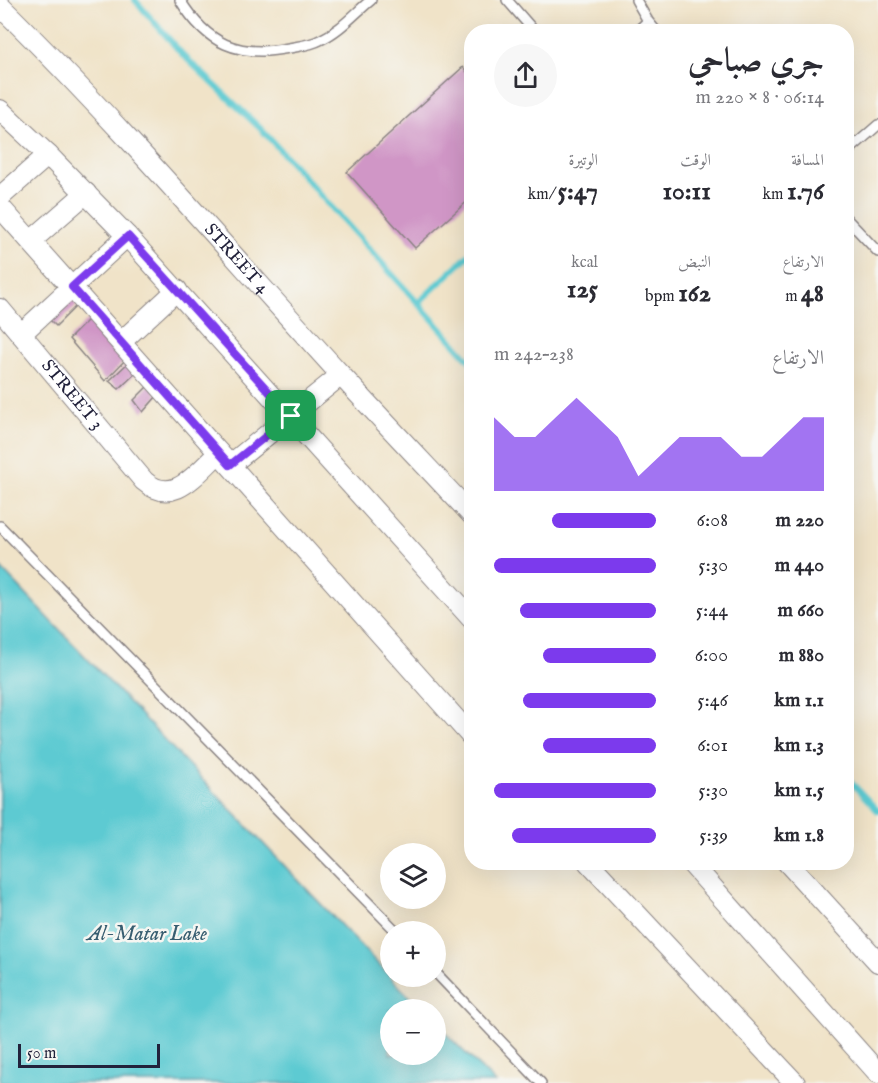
<!DOCTYPE html>
<html lang="ar">
<head>
<meta charset="utf-8">
<style>
  :root { --surface:#fff; --page:#f7f7f7; --text:#2b2b33; --muted:#7c7c81; --accent:#7c3aed }
  body { margin:0; font-family:"IM FELL English",Amiri,serif; background:var(--page); color:var(--text); direction:rtl; height:100vh; display:flex; flex-direction:column; font-size:22px; white-space:nowrap }
  * { box-sizing:border-box; margin:0 }
  p { font-size:20px; color:var(--muted) }
  .icon { flex:none; width:33px; height:33px; fill:none; stroke:currentColor; stroke-width:2; stroke-linecap:round; stroke-linejoin:round }
  .map { position:relative; flex:1; overflow:hidden; direction:ltr }
  .sheet { position:absolute; left:464px; top:24px; width:390px; height:846px; display:flex; flex-direction:column; background:var(--surface); border-radius:24px; box-shadow:0 6px 24px #0002; direction:rtl }
  .sheet>* { flex:none }
  .buttons { position:absolute; left:380px; top:843px; display:grid; gap:12px }
  .buttons a { display:grid; place-items:center; width:66px; height:66px; border-radius:50%; background:var(--surface); box-shadow:0 6px 24px #0002; font-size:30px }
  .scale { position:absolute; left:18px; bottom:15px; width:142px; box-sizing:border-box; padding-left:6px; border:3px solid #22223b; border-top:0; font-size:16px; line-height:21px; white-space:nowrap; color:#22223b; -webkit-text-stroke:4px #f6f6f2; paint-order:stroke }
  .pin { position:absolute; display:grid; place-items:center; width:51px; height:51px; color:#fff; margin:-26px; border-radius:12px; box-shadow:0 3px 9px #0006 }
  .round { display:grid; place-items:center; flex:none; width:63px; height:63px; border-radius:32px; background:var(--page) }
  .headline { display:flex; align-items:center; justify-content:space-between; height:102px; padding:0 30px }
  h1 { font-size:33px; font-weight:700; line-height:45px }
  .stats { display:grid; grid-template-columns:repeat(3,1fr); gap:9px; height:102px; padding:6px 30px }
  .stats div { display:grid; align-content:center }
  .stats b { font-size:26px; font-weight:700 }
  .stats small { font-size:16px; font-weight:400 }
  .stats p { font-size:16px }
  .chart { height:168px; padding:12px 30px }
  .chart p { display:flex; justify-content:space-between }
  .chart svg { width:100%; height:108px; margin-top:6px; fill:var(--accent); opacity:.7 }
  ul { padding:0 30px; list-style:none; font-size:20px }
  li { display:grid; grid-template-columns:96px 72px 1fr; align-items:center; height:45px }
  li i { height:15px; border-radius:8px; background:var(--accent) }
  .map>svg:first-child { display:block }
</style>
</head>
<body>
<div class="map">
<svg width="878" height="1083" viewBox="0 0 878 1083">
  <rect width="100%" height="100%" fill="#f6f6f2"/>
  <filter id="ink" filterUnits="userSpaceOnUse"><feTurbulence type="fractalNoise" baseFrequency=".0167" numOctaves="2"/><feDisplacementMap in="SourceGraphic" scale="12" xChannelSelector="R" yChannelSelector="G"/><feConvolveMatrix kernelMatrix="1 2 1 2 8 2 1 2 1" color-interpolation-filters="sRGB"/></filter>
  <filter id="wash" filterUnits="userSpaceOnUse"><feTurbulence type="fractalNoise" baseFrequency=".008" numOctaves="4" result="noise"/><feDisplacementMap in="SourceGraphic" scale="24" xChannelSelector="R" yChannelSelector="G"/><feGaussianBlur stdDeviation="1.35" result="paint"/><feColorMatrix in="noise" values="0 0 0 0 0 0 0 0 0 0 0 0 0 0 0 0 0 1.4 0 .05"/><feComposite in="paint" operator="in"/></filter>
  <g filter="url(#wash)">
    <rect width="100%" height="100%" fill="#f0e3c8"/>
    <path fill="#5dcad2" stroke="#407686" stroke-width="1.5" d="M0,567l421,442 -31,1v44h45v-31l61,60h-496z"/>
    <g fill="none" stroke-linecap="round" stroke-linejoin="round">
      <path stroke="#5dcad2" stroke-width="6" d="M135,0l47,54 79,75 210,233
        M418,303l52,-49
        M846,777l32,34"/>
    </g>
    <g id="blocks">
      <path fill="#d096c6" d="M463,67l8,10v121l-56,50 -68,-76z
        M69,298l9,6 -22,22 -11,-11z
        M91,317l37,40 -23,24 -36,-42z
        M130,361l10,8 -21,20 -10,-8z
        M151,383l6,13 -14,16 -9,-12z"/>
    </g>
  </g>
  <g filter="url(#ink)">
    <use href="#blocks" fill-opacity="0" stroke="#898282" stroke-width="1.5"/>
    <g fill="none" stroke-linecap="round" stroke-linejoin="round">
      <defs>
        <path id="lane" d="M180,0c27,44 58,58 109,48 10,-2 22,-3 31,-8 20,-9 34,-26 51,-40
          M507,0l28,32
          M636,0l12,21 9,11
          M636,32l12,-11
          M846,153l32,-28
          M846,218l32,34
          M0,526l397,406
          M435,972l106,111"/>
        <g id="street">
          <path id="s1" d="M0,6c119,117 228,245 340,368 43,47 87,93 131,140"/>
          <path d="M0,110l48,45 79,81 344,382"/>
          <path d="M0,197l48,-42"/>
          <path d="M0,207l471,529"/>
          <path d="M31,241l55,-48"/>
          <path id="s2" d="M0,309l144,172c30,26 52,-8 75,-28"/>
          <path d="M21,334l106,-98"/>
          <path d="M121,342l56,-52"/>
          <path d="M230,465l111,-90"/>
          <path d="M588,862l207,221"/>
          <path d="M690,862l188,211"/>
          <path d="M787,862l91,100"/>
        </g>
      </defs>
      <use href="#lane" stroke="#898282" stroke-width="12"/>
      <use href="#street" stroke="#898282" stroke-width="22"/>
      <use href="#lane" stroke="#fff" stroke-width="9"/>
      <use href="#street" stroke="#fff" stroke-width="20"/>
    </g>
  </g>
  <g fill="none" stroke-linecap="round" stroke-linejoin="round" filter="url(#ink)">
    <defs>
      <path id="route" d="M128,236l163,180 -61,49 -158,-178z"/>
    </defs>
    <use href="#route" stroke="#fff" stroke-width="12"/>
    <use href="#route" stroke="#7c3aed" stroke-width="8"/>
  </g>
  <g text-anchor="middle" dominant-baseline="central" stroke-width="5" stroke-linejoin="round" paint-order="stroke">
    <g font-size="18" fill="#22223b" stroke="#f6f6f2">
      <text stroke="none"><textPath href="#s1" startOffset="346">STREET 4</textPath></text>
      <text stroke="none"><textPath href="#s2" startOffset="112">STREET 3</textPath></text>
    </g>
    <g font-size="20" font-style="italic" fill="#375d70" stroke="#f6f6f2">
      <text x="147" y="934">Al-Matar Lake</text>
    </g>
  </g>
</svg>
<div class="buttons">
<a><svg class="icon" aria-label="layers" viewBox="0 0 24 24"><path d="M12 4l9 5-9 5-9-5zM3 14l9 5 9-5"/></svg></a>
<a>+</a>
<a>−</a>
</div>
<div class="scale">50 m</div>
<div class="pin" style="left:291px;top:416px;background:#1e9e55"><svg class="icon" aria-label="arrive" viewBox="0 0 24 24"><path d="M6 21V4h12l-3 4 3 4H6"/></svg></div>
<section class="sheet">
<div class="headline"><div><h1>جري صباحي</h1><p>06:14 · 8 × 220 m</p></div><a class="round"><svg class="icon" aria-label="share" viewBox="0 0 24 24"><path d="M12 15V3M7 8l5-5 5 5M5 13v7h14v-7"/></svg></a></div>
<div class="stats">
<div><p>المسافة</p><b>1.76<small> km</small></b></div>
<div><p>الوقت</p><b>10:11</b></div>
<div><p>الوتيرة</p><b>5:47<small> /km</small></b></div>
</div>
<div class="stats">
<div><p>الارتفاع</p><b>48<small> m</small></b></div>
<div><p>النبض</p><b>162<small> bpm</small></b></div>
<div><p>kcal</p><b>125</b></div>
</div>
<div class="chart"><p><span>الارتفاع</span>238–242 m</p>
<svg viewBox="0 0 160 44" preserveAspectRatio="none"><path d="M0 44V14L10 22L20 22L30 14L40 6L50 14L60 22L70 38L80 30L90 22L100 22L110 22L120 30L130 30L140 22L150 14L160 14V44z"/></svg>
</div>
<ul>
<li><b>220 m</b>6:08<i style="width:64%"></i></li>
<li><b>440 m</b>5:30<i style="width:100%"></i></li>
<li><b>660 m</b>5:44<i style="width:84%"></i></li>
<li><b>880 m</b>6:00<i style="width:70%"></i></li>
<li><b>1.1 km</b>5:46<i style="width:82%"></i></li>
<li><b>1.3 km</b>6:01<i style="width:70%"></i></li>
<li><b>1.5 km</b>5:30<i style="width:100%"></i></li>
<li><b>1.8 km</b>5:39<i style="width:89%"></i></li>
</ul>
</section>
</div>
</body>
</html>
